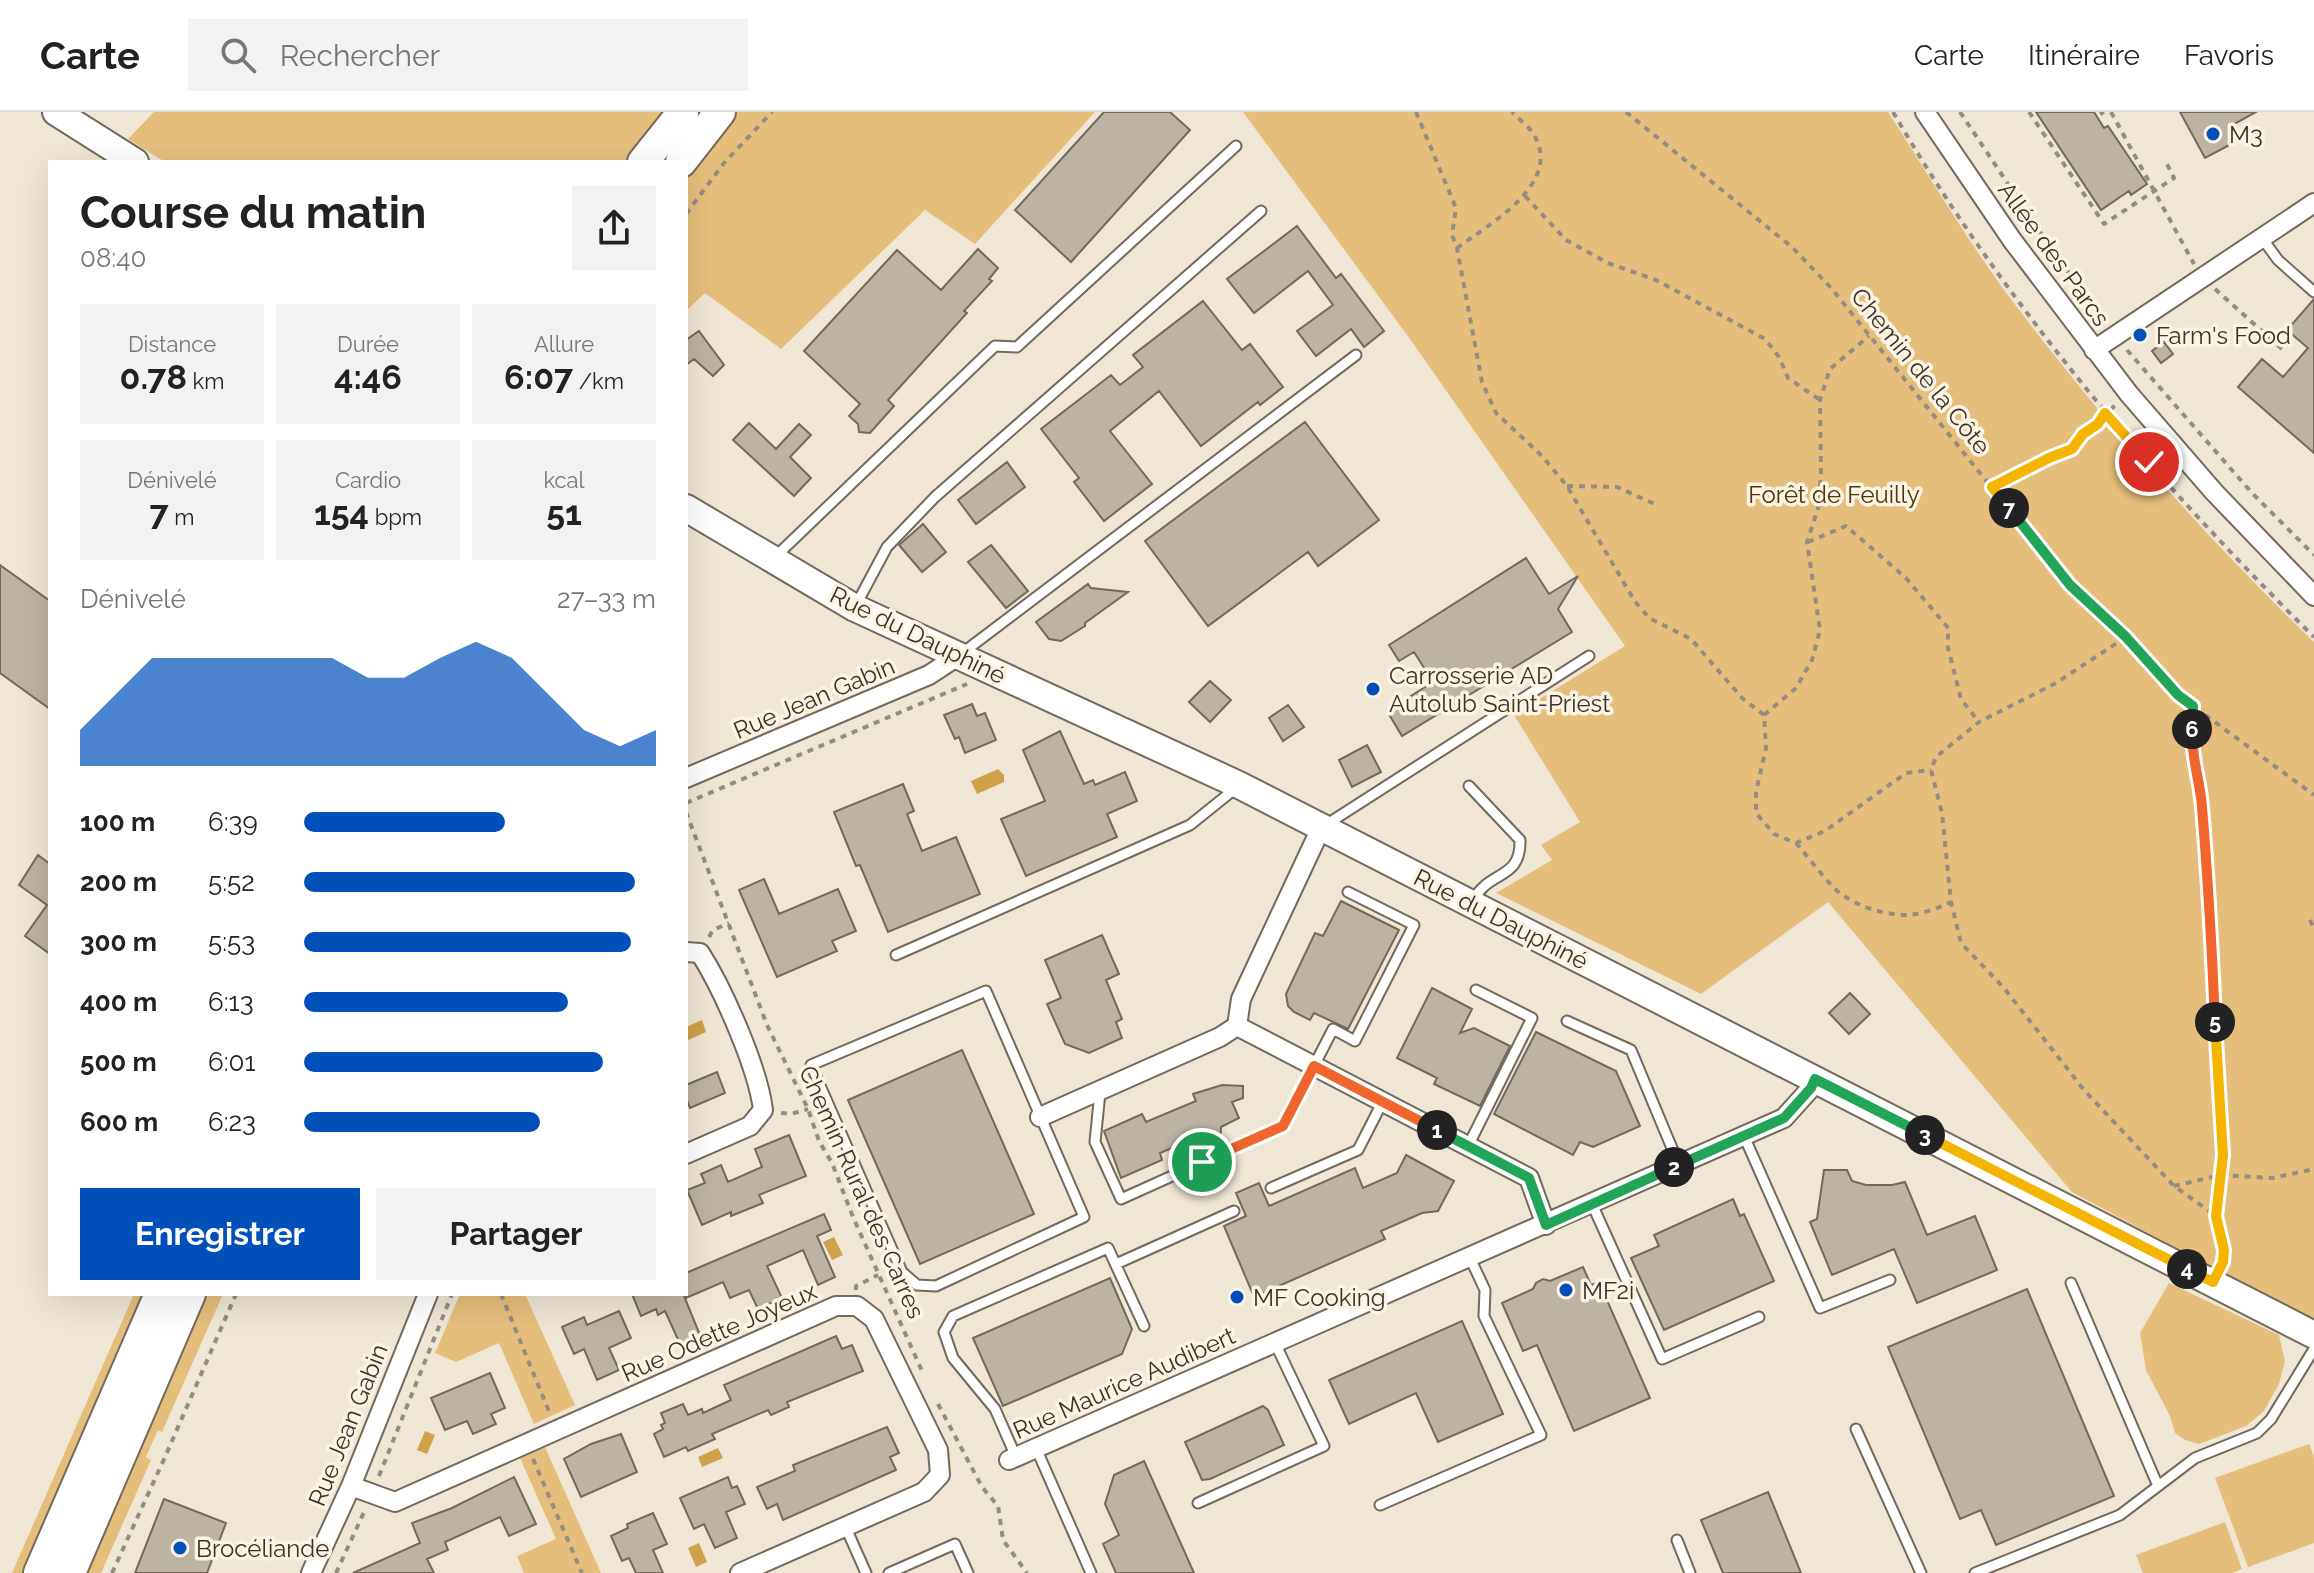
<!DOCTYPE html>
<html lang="fr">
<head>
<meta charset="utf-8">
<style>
  :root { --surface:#fff; --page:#f2f2f2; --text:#222; --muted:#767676; --line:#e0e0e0; --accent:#0150ba }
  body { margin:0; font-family:Raleway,sans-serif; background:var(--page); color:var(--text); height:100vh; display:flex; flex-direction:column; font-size:30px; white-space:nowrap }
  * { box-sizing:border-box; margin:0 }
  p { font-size:26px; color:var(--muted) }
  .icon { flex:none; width:44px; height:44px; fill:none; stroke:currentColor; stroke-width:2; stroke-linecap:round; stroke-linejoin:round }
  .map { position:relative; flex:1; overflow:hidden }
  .panel { position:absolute; left:48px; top:48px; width:640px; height:1136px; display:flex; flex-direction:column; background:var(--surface); border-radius:0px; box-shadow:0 8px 32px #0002 }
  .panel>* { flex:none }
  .pin { position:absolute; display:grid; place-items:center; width:68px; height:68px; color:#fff; margin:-34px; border:4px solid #fff; border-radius:50%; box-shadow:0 2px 8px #0007 }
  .km { position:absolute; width:40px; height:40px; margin:-20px; border-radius:50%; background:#222; color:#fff; font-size:22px; line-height:40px; text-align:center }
  .round { display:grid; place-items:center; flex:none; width:84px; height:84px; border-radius:0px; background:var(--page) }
  .headline { display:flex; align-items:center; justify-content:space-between; height:136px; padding:0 32px }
  h1 { font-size:44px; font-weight:700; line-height:60px }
  .figures { display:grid; grid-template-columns:repeat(3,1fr); gap:12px; height:136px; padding:8px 32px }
  .figures div { display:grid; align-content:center; border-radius:0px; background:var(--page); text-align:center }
  .figures b { font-size:34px; font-weight:700 }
  .figures small { font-size:22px; font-weight:400 }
  .figures p { font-size:22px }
  .chart { height:224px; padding:16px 32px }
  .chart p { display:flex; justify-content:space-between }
  .chart svg { width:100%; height:144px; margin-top:8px; fill:var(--accent); opacity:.7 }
  .primary-button { display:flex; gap:16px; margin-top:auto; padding:16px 32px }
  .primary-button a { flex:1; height:92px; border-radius:0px; background:var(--accent); color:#fff; font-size:32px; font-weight:700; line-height:92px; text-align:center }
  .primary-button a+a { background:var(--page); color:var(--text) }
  ul { padding:0 32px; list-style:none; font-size:26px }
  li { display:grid; grid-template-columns:128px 96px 1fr; align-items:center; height:60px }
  li i { height:20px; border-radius:10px; background:var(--accent) }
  header { display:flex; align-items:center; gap:48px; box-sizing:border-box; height:112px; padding:0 40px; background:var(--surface); border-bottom:2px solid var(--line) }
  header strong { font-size:38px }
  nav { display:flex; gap:44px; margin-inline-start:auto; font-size:28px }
  .search { width:560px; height:72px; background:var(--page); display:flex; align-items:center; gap:20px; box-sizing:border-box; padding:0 28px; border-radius:0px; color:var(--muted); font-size:30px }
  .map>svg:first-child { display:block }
</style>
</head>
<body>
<header>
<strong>Carte</strong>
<div class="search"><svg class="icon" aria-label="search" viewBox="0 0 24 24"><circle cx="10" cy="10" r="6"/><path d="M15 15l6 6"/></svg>Rechercher</div>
<nav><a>Carte</a><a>Itinéraire</a><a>Favoris</a></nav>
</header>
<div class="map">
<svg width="2314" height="1461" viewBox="0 0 2314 1461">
  <rect width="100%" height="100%" fill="#f0e6d5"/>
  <path fill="#e6be7c" d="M154,0h556l-41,50h-504l-37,-23z
    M738,0h357l-120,132 -50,-34 -144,139 -76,-56 -19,18v-134z
    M1243,0h645c44,68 85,139 135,203 88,115 186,226 291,327v680l-242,-130 -244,-290 -127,92 -205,-101 56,-33 -11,-15 39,-23 -66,-107 111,-69 -215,-307z
    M2169,1171l110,52 6,27 -6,22 -15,27 -18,15 -47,18 -14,-4 -10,-7 -5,-17 -24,-46 -6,-37z
    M134,1182h89l-61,138 -4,-2 -12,27 5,3 -50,113h-89z
    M460,1182h65l50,111 -41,19 -35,-81 -43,19 -21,-9z
    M2309,1332l5,13v86l-66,24 -33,-89z
    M545,1335l56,126h-77l-7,-17 39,-17 -36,-81z
    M2225,1410l17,47 -10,4h-89l-7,-18z"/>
  <path fill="#d1a04b" d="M998,657l6,6v7l-27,12 -6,-13z
    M702,908l4,12 -20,9v-14z
    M834,1125l9,18 -11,5 -9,-18z
    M425,1319l10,4 -8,19 -10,-4z
    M718,1336l5,10 -21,9 -4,-10z
    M699,1431l8,19 -11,5 -8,-19z"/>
  <path fill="#bdb3a4" stroke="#72695b" stroke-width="2" d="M1104,0h66l20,18 -119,132 -56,-52z
    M2036,0h58l10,16 4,-2 39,58 -16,11 -2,-4 -28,19z
    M2180,0h76l-27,15 8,14 -32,17z
    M1297,114l39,52 5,-4 43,57 -20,16 -13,-18 -35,27 -19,-25 36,-26 -25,-34 -54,42 -27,-34z
    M978,137l20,19 -9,11 3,2 -28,30 3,2 -79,87 6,6 -24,27 -11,-1 -1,-8 -9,-8 11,-12 -56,-53 93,-101 44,40z
    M2314,187v154l-76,-66 24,-28 21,18 25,-29 -21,-18z
    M1203,189l39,49 8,-6 33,43 -23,18 -2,-3 -57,44 -42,-55 -49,40 42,53 -48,37 -30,-39 5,-4 -38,-49 70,-54 9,10 23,-18 -10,-12z
    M699,219l25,34 -11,11 -19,-17 -8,6v-25z
    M2164,230l9,12 -12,9 -9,-12z
    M1305,310l74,98 -61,46 -10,-14 -100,74 -63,-85z
    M749,311l27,26 23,-25 12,11 -21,22 21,21 -17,18 -61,-56z
    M1007,350l18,25 -49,37 -18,-24z
    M923,412l23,28 -24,20 -23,-27z
    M991,433l37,46 -22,17 -38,-46z
    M1526,446l23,36 29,-18 -20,33 14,23 -170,104 -15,-25 46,-29 -19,-30 -15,9 -10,-16z
    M0,453l50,36v108l-50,-36z
    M1088,472l3,4 37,4 -43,31v3l-24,15 -12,-2 -13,-17z
    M1210,569l21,19 -21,22 -21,-20z
    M972,592l5,12 8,-3 11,27 -31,13 -6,-16 -4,2 -11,-24z
    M1288,593l16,22 -21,14 -14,-23z
    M1060,619l24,53 9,-4 2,5 30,-13 12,29 -30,13 10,23 -91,39 -25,-57 44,-18 -22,-51z
    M1367,633l14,27 -29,15 -13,-27z
    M903,672l11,27 -7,3 15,37 34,-14 24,57 -92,38 -28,-67 -4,1 -22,-54z
    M38,743l12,9v90l-25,-18 22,-31 -28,-20z
    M764,767l15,35 59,-25 18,42 -24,10 5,10 -60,26 -38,-87z
    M1341,789l58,29 -51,99 -34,-16 -4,7 -16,-8 -6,-6 -2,-12 29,-61 8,3z
    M1102,823l17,39 -13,6 16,39 -6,3 6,16 -33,15 -24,-9 -18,-40 14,-6 -16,-38z
    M1432,876l40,21 -12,24 14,-5 36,18 -30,60 -46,-22 3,-6 -40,-20z
    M1850,881l20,21 -21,20 -20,-21z
    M1536,920l80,39 24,55 -47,21 -13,-5 -7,13 -79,-41z
    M962,938l72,164 -114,50 -72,-164z
    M717,960l8,21 -35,15 -4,-10v-13z
    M1222,973l21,1v12l-11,4 7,16 -18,9 -1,19 -3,2 -8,-16 -49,21 2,7 -41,18 -17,-47 38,-17 4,8 50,-21 -3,-7z
    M789,1023l17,41 -47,19 4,8 -32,13v-4l-29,13 -15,-35 18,-7 -4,-9 20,-9 7,17 34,-15 -7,-18z
    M1406,1043l48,26 -16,30 -16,2 -41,18 4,8 -131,58 -30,-71 22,-10 -10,-23 23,-10 10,23 86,-38 8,20 34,-15z
    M1824,1058h23l5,11 14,4h26l13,-3 22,53 48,-19 22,54 -80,33 -23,-54 -62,26 -22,-53 7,-3z
    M1733,1087l7,17 4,-2 30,67 -110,49 -33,-72 28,-12 -5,-11z
    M824,1102l7,16 -14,6 18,41 -17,8 -15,-35 -36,16 15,32 -24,11 -9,-19 -19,8 -7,-16 -37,16v-2h-2l16,39 -20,9 -15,-33 -7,4 -2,-6 -15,7 -9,-22h54v-21z
    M1583,1155l8,18 8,-3 51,116 -76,33 -37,-86 -14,6 -21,-48 31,-14 3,-6 7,-4 7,2z
    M1110,1166l22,51 -10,25 -119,52 -30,-68z
    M2027,1177l87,207 -118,49 -15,-35 -21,9 -72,-172z
    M619,1199l12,27 -22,10 10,22 -22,10 -13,-31 -10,5 -12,-27 22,-10 3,8z
    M1462,1209l41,93 -65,28 -22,-49 -67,31 -20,-44z
    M836,1224l6,13 10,-4 11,26 -76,31 2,5 -18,8 -3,-5 -56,24 3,5 -27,12 -2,-4 -22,10 -10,-23 9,-5 -2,-4 4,-2 -4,-10 22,-9 5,11 14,-6 1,4 28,-13 -7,-15z
    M490,1261l15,35 -14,6 5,10 -23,10 -6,-13 -22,9 -14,-32z
    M1263,1294l5,4 16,35 -74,34 -8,1 -17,-38z
    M887,1315l12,26 -9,4 6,13 -113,50 -6,-16 -10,5 -10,-22 38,-16 -2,-6z
    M621,1322l16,38 -56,25 -17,-38 27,-15z
    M1144,1349l50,112h-78l-13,-29 16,-9 -14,-31 9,-29z
    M514,1365l22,47 -27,12 -9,-19 -55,25 3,8 -21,9 7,14h-81l67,-30 -8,-20 40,-15z
    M728,1365l4,11 5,-2 8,18 -19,8 11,26 -22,10 -11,-24 -10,5 -14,-31z
    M1768,1380l33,81h-78l-22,-53z
    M164,1387l62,24 -19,50h-72z
    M653,1401l14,31 -14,6 10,23h-27l-7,-15 -7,3 -11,-25 17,-8 -1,-4z"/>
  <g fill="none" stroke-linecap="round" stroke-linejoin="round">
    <defs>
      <path id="lane" d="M2262,126l16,22 36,32
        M774,446l221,-212 22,1 219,-201
        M856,493l31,-58 48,-50 326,-286
        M961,542l395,-299
        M1469,674l51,54c1,41 -31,29 -47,61
        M1324,714l265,-170
        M896,843l294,-130 46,-37
        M986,879l98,226 -148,69 -19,-1 -15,-13 -91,-207z
        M1567,909l64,29 48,115
        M1100,980l-5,50 26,57 162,-73 50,-97 22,12 59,-116 -66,-33
        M1744,1024l76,172 70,-28
        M1468,1034l64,-128 -56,-28
        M1271,1076l87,-38 25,-49
        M1592,1092l70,155 97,-42
        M1116,1152l118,-53
        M2071,1171l87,203
        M1856,1317l65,144
        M1036,1336l55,125
        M1016,1345l-21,-48 -42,-51 -9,-26 9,-16 155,-68 36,78
        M1198,1391l126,-57 -49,-103
        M1380,1393l161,-70 -57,-119 1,-26 -15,-32
        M846,1416l20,45
        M1677,1428l13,33
        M889,1461l66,-29 13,29
        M1975,1461l145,-58 75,-57 62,-25 14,-14 43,-70"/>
      <path id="street" d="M1925,0l87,128 117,154 85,98 100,104
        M2094,238l220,-147
        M686,666l243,-103 29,-19
        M1321,716l-80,171 -4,27 292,152 17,47
        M686,840l14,1c23,36 58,115 63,157l-13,16 -64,28
        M1040,1005l180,-80 17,-11
        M1009,1348l775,-342 27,-30 4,-9
        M351,1374l44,16 441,-196h21l17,13 64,131 2,25 -16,17 -184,81
        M311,1461l40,-87 77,-192"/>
      <path id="secondary" d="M56,0l79,50
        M686,396l169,100 384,177 1075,550"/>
      <path id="primary" d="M643,50l40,-50
        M681,50l39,-50
        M39,1461l121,-279
        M70,1461l120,-279"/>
    </defs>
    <use href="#lane" stroke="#736a5c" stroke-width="13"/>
    <use href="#street" stroke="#736a5c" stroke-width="22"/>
    <use href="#secondary" stroke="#736a5c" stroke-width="30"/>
    <use href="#primary" stroke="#736a5c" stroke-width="34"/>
    <path stroke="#938c80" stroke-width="4" stroke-dasharray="6 6" stroke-linecap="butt" d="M1416,0l40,96 -4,27 5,13 25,134 14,31 46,43 25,30 67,114 15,18 42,21 51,59 22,17 2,33 -10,44v21l18,21 22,9 29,-12 81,-58 25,-3
      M1626,0l167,136 39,41 238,296 56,52 52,58 136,100
      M1893,0c113,194 261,367 421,525
      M1960,0l88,132 56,77
      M2029,0l75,112 70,-46 -8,-16
      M2111,0l83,152
      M2100,2l4,-2
      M1525,84l41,44 42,23 48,17 109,59 14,18 9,21 32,22
      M686,102l38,-51 48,-51
      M1457,136c32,-24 106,-64 77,-113 -5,-9 -16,-16 -22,-23
      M2215,177l68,61
      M2127,238l125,143 62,62
      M1567,374l50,1 42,19
      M1992,375l57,-29 23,-9 11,-15 15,-10 19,-21
      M1808,430l38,-16 60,52 43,51 -2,15 14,55 18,23
      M2126,525l-70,46 -77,39 -43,35 -5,13 11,43 9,89 10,41 43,45 80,102 90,96 42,30
      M2193,595l-2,45 10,37 10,122 7,180 5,64 -7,61 8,34 -1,12
      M1764,603l32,-27 16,-28 8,-30 -13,-88 12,-37 2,-31 -1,-74 10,-31 39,-33
      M686,691l281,-119
      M686,700l81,213 41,84 11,32 13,22 21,54 69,154
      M1796,731c12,14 24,30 37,44 18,18 49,28 75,28 15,-1 30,-7 43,-13
      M2310,808l4,9
      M709,825l4,-7 16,-7
      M781,1001l10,1 17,-5
      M2174,1074l47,-11 52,3 41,-9
      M856,1178v-4l22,-11
      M501,1182l49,120
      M938,1292l44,83 16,19 5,34 24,33
      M533,1347l49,114
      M379,1364l73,-182
      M112,1461l53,-116 71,-163
      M336,1461l29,-63"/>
    <use href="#lane" stroke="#fff" stroke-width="9"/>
    <use href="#street" stroke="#fff" stroke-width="18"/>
    <use href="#secondary" stroke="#fff" stroke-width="26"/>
    <use href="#primary" stroke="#fff" stroke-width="30"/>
  </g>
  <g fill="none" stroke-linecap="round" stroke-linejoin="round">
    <defs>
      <path id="split-1" d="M1202,1050l81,-36 31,-60 123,64"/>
      <path id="split-2" d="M1437,1018l92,48 17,47 128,-58"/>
      <path id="split-3" d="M1674,1055l110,-49 27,-30 4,-9 110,56"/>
      <path id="split-4" d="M1925,1023l262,134"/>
      <path id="split-5" d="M2187,1157l26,13 10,-20 1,-12 -8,-34 7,-61 -8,-133"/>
      <path id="split-6" d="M2192,617c-1,28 8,51 10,78 6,72 10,143 13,215"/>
      <path id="split-7" d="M2009,396l61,77 56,52 52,58 15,11 -1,23"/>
      <path id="split-8" d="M2009,396l-17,-21 57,-29 23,-9 11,-15 15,-10 7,-11 44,49"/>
    </defs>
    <use href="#split-1" stroke="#fff" stroke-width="16"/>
    <use href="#split-2" stroke="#fff" stroke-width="16"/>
    <use href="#split-3" stroke="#fff" stroke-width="16"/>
    <use href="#split-4" stroke="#fff" stroke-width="16"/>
    <use href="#split-5" stroke="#fff" stroke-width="16"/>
    <use href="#split-6" stroke="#fff" stroke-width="16"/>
    <use href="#split-7" stroke="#fff" stroke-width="16"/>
    <use href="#split-8" stroke="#fff" stroke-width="16"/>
    <use href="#split-1" stroke="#f0652b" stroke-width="10"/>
    <use href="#split-2" stroke="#22a559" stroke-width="10"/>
    <use href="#split-3" stroke="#22a559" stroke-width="10"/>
    <use href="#split-4" stroke="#f5b400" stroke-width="10"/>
    <use href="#split-5" stroke="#f5b400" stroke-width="10"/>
    <use href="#split-6" stroke="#f0652b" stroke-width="10"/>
    <use href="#split-7" stroke="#22a559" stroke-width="10"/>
    <use href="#split-8" stroke="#f5b400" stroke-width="10"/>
  </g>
  <g fill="#0150ba" stroke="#fdf3e2" stroke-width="3">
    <circle cx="2213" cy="22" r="8"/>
    <circle cx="2140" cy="223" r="8"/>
    <circle cx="1373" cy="577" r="8"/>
    <circle cx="1566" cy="1178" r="8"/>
    <circle cx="1237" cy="1185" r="8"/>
    <circle cx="180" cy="1436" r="8"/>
  </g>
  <g text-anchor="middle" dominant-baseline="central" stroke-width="7" stroke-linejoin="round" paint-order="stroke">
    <g font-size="24" fill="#38342d" stroke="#fdf3e2" text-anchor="start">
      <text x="2229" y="22">M3</text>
      <text x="2156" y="223">Farm's Food</text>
      <text x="1389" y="563">Carrosserie AD<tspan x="1389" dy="28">Autolub Saint-Priest</tspan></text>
      <text x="1582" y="1178">MF2i</text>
      <text x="1253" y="1185">MF Cooking</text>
      <text x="196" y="1436">Brocéliande</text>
    </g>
    <g font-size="24" fill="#38342d" stroke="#fdf3e2">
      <text transform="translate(2054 142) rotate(54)">Allée des Parcs</text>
      <text transform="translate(1921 259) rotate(51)">Chemin de la Côte</text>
      <text transform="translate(918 523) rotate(26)">Rue du Dauphiné</text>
      <text transform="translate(814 586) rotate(-23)">Rue Jean Gabin</text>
      <text transform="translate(1501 807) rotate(27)">Rue du Dauphiné</text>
      <text transform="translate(862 1080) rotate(66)">Chemin Rural des Carres</text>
      <text transform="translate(719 1220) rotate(-24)">Rue Odette Joyeux</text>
      <text transform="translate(1124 1271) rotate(-24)">Rue Maurice Audibert</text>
      <text transform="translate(348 1313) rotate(-68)">Rue Jean Gabin</text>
    </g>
    <g font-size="24" fill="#493511" stroke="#fdf3e2">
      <text x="1834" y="382">Forêt de Feuilly</text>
    </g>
  </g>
</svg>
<div class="pin" style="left:1202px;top:1050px;background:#1e9e55"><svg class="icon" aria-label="arrive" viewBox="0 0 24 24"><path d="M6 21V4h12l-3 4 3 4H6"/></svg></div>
<div class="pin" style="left:2149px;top:350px;background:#d93025"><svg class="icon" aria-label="check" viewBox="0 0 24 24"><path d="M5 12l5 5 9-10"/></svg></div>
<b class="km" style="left:1437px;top:1018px">1</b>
<b class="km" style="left:1674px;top:1055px">2</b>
<b class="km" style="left:1925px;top:1023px">3</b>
<b class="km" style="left:2187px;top:1157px">4</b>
<b class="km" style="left:2215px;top:910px">5</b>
<b class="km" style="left:2192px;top:617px">6</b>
<b class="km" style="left:2009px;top:396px">7</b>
<section class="panel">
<div class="headline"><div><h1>Course du matin</h1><p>08:40</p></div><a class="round"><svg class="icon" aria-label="share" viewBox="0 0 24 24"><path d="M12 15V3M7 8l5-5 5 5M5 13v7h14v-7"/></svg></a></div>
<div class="figures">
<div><p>Distance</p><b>0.78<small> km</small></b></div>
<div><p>Durée</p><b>4:46</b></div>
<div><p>Allure</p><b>6:07<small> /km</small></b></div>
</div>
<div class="figures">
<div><p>Dénivelé</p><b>7<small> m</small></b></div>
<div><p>Cardio</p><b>154<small> bpm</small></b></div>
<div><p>kcal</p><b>51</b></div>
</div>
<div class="chart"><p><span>Dénivelé</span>27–33 m</p>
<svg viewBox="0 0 160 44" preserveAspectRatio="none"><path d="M0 44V33L10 22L20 11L30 11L40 11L50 11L60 11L70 11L80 17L90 17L100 11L110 6L120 11L130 22L140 33L150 38L160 33V44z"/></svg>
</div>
<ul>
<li><b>100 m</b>6:39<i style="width:57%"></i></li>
<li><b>200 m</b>5:52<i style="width:94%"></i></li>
<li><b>300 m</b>5:53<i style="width:93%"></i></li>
<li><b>400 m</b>6:13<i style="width:75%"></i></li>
<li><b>500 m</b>6:01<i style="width:85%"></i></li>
<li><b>600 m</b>6:23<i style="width:67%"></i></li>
</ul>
<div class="primary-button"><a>Enregistrer</a><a>Partager</a></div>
</section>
</div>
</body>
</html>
